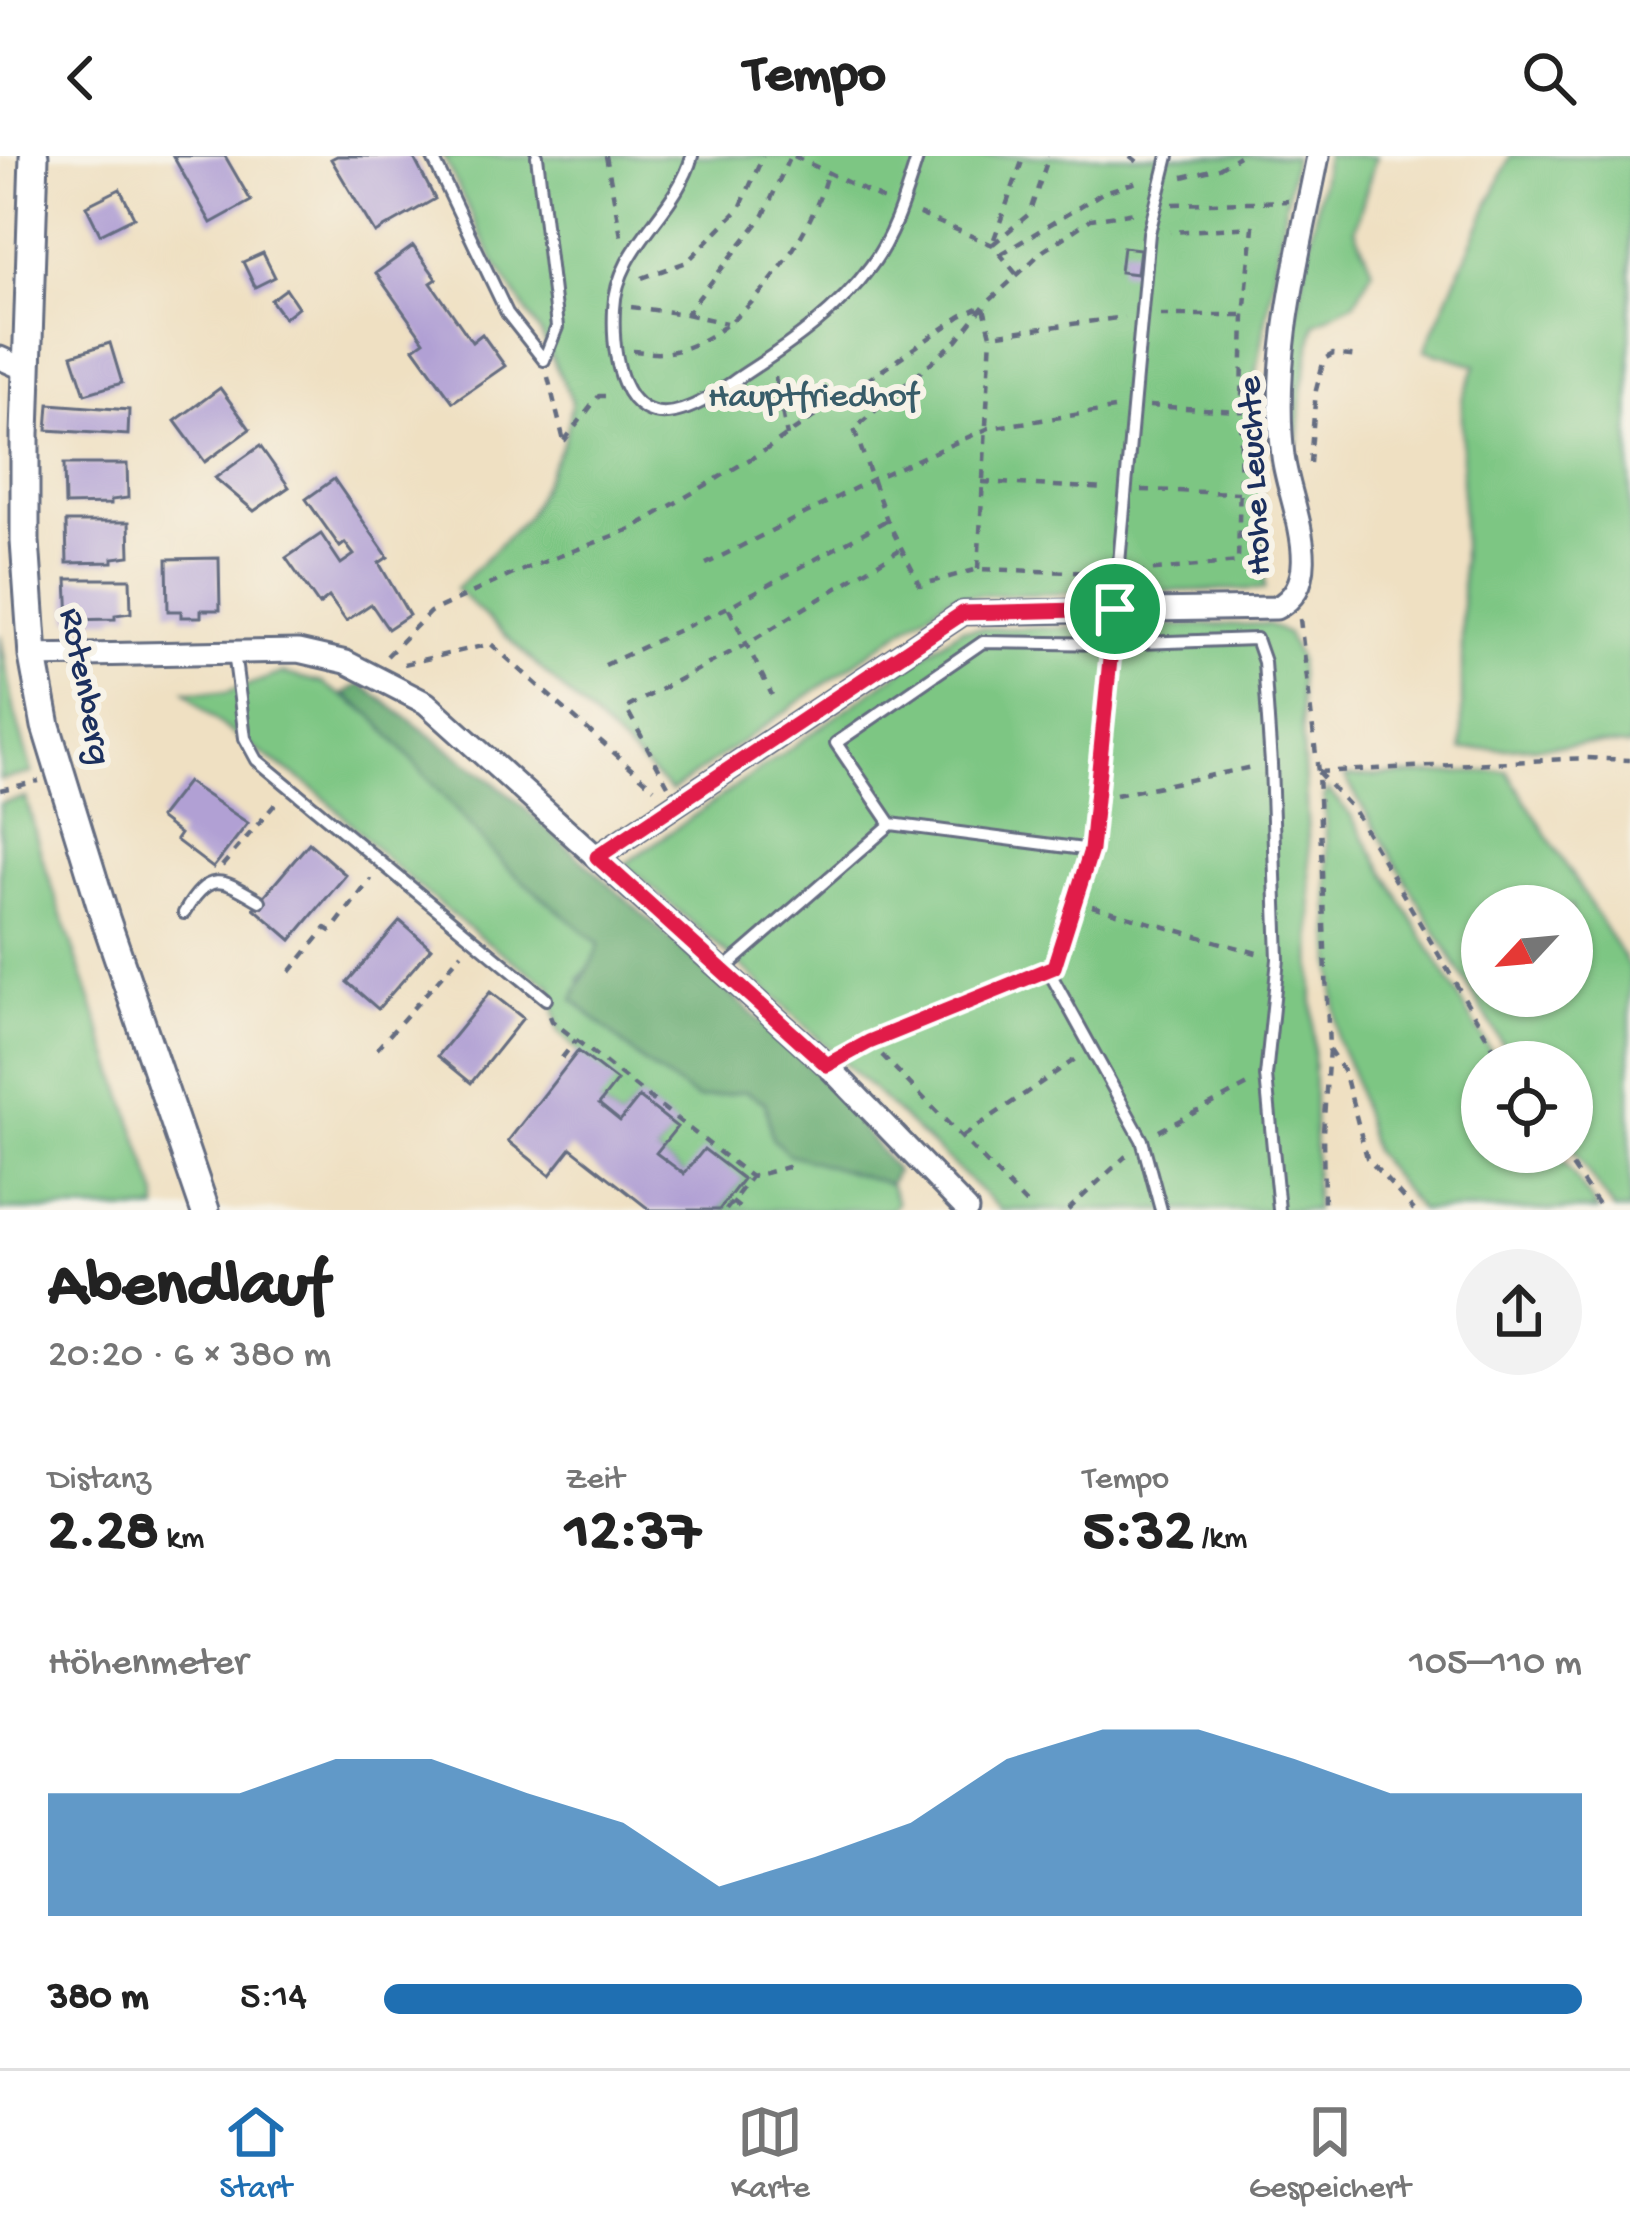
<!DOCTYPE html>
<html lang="de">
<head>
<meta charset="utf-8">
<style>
  :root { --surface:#fff; --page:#f2f2f2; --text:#222; --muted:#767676; --line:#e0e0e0; --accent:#1f6fb2 }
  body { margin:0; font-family:"Gochi Hand",sans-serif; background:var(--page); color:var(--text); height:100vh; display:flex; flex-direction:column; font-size:45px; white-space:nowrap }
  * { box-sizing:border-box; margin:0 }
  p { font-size:39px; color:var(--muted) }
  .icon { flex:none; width:66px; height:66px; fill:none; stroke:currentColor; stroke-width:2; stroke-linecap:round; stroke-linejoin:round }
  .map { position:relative; height:1054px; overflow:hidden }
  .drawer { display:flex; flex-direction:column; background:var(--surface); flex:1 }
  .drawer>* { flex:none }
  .needle { width:78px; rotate:244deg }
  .controls { position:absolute; left:1461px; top:729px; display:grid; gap:24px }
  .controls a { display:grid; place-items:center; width:132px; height:132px; border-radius:50%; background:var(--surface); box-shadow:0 3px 9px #0004; font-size:60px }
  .pin { position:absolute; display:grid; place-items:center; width:102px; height:102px; color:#fff; margin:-51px; border:6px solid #fff; border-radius:50%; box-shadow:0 3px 12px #0007 }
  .round { display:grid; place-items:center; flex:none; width:126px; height:126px; border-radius:63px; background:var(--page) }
  .headline { display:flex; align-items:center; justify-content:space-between; height:204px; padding:0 48px }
  h1 { font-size:66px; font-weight:800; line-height:90px }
  .metrics { display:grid; grid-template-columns:repeat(3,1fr); gap:18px; height:204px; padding:12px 48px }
  .metrics div { display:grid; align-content:center }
  .metrics b { font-size:60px; font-weight:800 }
  .metrics small { font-size:33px; font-weight:400 }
  .metrics p { font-size:33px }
  .chart { height:336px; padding:24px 48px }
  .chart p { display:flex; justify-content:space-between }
  .chart svg { width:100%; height:216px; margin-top:12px; fill:var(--accent); opacity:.7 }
  ul { padding:0 48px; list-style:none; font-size:39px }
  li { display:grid; grid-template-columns:192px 144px 1fr; align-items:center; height:90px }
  li i { height:30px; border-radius:15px; background:var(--accent) }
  header { display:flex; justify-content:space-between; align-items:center; height:156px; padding:0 48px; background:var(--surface); font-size:54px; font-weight:800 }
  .menu { display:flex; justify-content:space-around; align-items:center; height:168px; border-top:3px solid var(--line); background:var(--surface); font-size:33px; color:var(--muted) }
  .menu a { display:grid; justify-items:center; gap:6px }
  .menu .current { color:var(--accent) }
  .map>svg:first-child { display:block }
</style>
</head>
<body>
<header><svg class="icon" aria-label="back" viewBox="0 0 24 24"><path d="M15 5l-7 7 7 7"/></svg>Tempo<svg class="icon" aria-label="search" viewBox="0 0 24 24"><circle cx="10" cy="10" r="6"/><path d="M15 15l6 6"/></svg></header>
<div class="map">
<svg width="1630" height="1054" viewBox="0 0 1630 1054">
  <rect width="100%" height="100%" fill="#f7f3e8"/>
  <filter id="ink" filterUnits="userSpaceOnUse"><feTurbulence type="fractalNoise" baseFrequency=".00833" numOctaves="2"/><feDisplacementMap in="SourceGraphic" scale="24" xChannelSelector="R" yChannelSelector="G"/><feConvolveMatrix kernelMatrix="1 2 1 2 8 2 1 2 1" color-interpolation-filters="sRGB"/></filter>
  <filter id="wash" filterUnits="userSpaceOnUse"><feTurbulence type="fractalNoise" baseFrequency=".004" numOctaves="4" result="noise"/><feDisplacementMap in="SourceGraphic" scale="48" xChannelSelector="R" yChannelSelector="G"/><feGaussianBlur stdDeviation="2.7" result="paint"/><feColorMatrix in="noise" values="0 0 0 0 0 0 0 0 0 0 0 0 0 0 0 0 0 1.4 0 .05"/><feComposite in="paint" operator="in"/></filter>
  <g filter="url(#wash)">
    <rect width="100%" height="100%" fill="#efe0c2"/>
    <path fill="#7dc683" stroke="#4c7a70" stroke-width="3" fill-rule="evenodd" d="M443,0h851l-37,215 8,218 -314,7 -280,195 -215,-202 71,-72 37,-76 8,-40 -31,-67 -47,-73z
      M1326,0h50l-21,73 17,41 -17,32 -40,21 -13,66 -4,53 -5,-2 1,-115z
      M1510,0h120v590l-35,-2 -133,6v-350l14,-35 -51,-15z
      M1268,468l19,10 11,24 14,251 3,301h-314l-264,-248 -112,-98 336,-235z
      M0,478l15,79 17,60 -32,7z
      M282,517l40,10 50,32 133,151 94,78 -3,15 -17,20 38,58 31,29 50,33 47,-8 20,12 7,35 16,15 102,31 7,19 -5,7h-173l23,-31 -58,-5 -28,-21 20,-26 -37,-29 -19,23 -21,-17 -21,-53 -20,-20 -7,-45c-57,-37 -110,-78 -161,-124 -27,-24 -51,-54 -80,-76 -42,-31 -90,-54 -124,-95l40,2z
      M1507,615l123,197v242h-16l-42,-61v-87h-59l-168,-285zM1482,750h90v90h-90z
      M1328,634l22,24 147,248h-15v90h75l41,58h-178l-47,-58 -21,-79 -15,-33 -13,-244z
      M26,642l15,56 117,343v13h-158v-407z"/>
    <path fill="#66ab71" stroke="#406d68" stroke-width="3" d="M361,528l143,106 212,190 112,105 68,86 -6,13 -102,-30 -16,-16 -7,-36 -20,-11 -47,8 -50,-33 -75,-66c6,-21 22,-35 26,-56l-94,-78 -133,-151 -28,-21z"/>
    <g id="blocks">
      <path fill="#b1a0d4" d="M173,0h52l26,45 -40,22z
        M337,0h76l22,43 -60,34 -44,-74z
        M120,33l14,28 -34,17 -14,-28z
        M413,90l24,33 -6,4 41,59 10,-8 23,32 -52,36 -39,-54 10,-7 -48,-68z
        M1123,91l17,2 -3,25 -17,-2z
        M263,97l12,24 -20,10 -12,-25z
        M286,133l12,18 -14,11 -13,-18z
        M110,187l12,40 -37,11 -13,-39z
        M220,232l30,41 -45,33 -30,-41z
        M49,248l80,6 -1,25 -81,-5z
        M260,290l29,41 -35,24 -39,-33z
        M64,308h63l1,34 -17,2v4l-46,1z
        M334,323l54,78 -9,6 30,52 -21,14 -17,-25 -25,17 -17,-24 -10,8 -33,-47 35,-24 20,30 13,-9 -9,-12 -5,4 -34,-48z
        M66,366h63l1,34 -17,2v4l-46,1z
        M219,402l1,52h-19v7h-20v-6h-13l-1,-52z
        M67,423h63l1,34 -16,2v4l-46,1z
        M187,626l61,41 -35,45 -37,-28 4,-6 -21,-16z
        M309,687l37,32 -55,65 -37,-32z
        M400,765l31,27 -53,61 -31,-27z
        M490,836l33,26 -52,65 -33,-27z
        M578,895l39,30 -18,23 21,17 19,-24 38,30 -21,26 28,21 20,-25 39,30 -24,31h-69l-79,-62 -21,27 -42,-34z"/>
    </g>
  </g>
  <g filter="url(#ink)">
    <use href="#blocks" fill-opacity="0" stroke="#656d81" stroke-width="3"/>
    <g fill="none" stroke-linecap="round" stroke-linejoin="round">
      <defs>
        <path id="service" d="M432,0l75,157 37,47 13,-33 -20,-171
          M692,0c-15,56 -76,91 -78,153 -2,42 6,121 68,101 23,-7 44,-24 64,-37 45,-29 93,-63 125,-107 24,-32 35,-73 47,-110
          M234,496l11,86 12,22 289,239
          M891,668l200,26
          M184,757c26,-44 38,-34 76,-12
          M723,814l168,-146 -55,-81 147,-101 127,2 146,-5 8,23 7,102 7,195 -12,117 13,134
          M827,909l42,-23 185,-75
          M1161,1054l-19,-70 -91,-165 40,-125 5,-34 53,-583 19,-77"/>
        <path id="minor" d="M0,202l29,13
          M33,500l265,-5 48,11 80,41 401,362 140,145
          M597,701l366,-244 313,-5c54,-26 12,-108 7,-152 -12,-100 16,-202 35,-300"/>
        <path id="tertiary" d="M34,0l-9,278v107l8,115 13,70 59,192 100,292"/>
      </defs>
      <use href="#service" stroke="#656d81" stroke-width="16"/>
      <use href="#minor" stroke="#656d81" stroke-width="27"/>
      <use href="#tertiary" stroke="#656d81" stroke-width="33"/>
      <path stroke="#656d81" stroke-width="4.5" stroke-dasharray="9 9" stroke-linecap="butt" d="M606,0l15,80
        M794,0l92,45
        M1130,0l14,11
        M1183,21l36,-9 20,-12
        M1173,48l115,-3
        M919,58l74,31 24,30
        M994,83l30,-83
        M993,88l36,-30 20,-58
        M1001,98l103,-62 40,-12
        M642,122l45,-16 53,-54 23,-52
        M631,151l55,7 78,-99 26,-59
        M984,152l7,27 133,-18
        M686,158l40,9
        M1160,159h84
        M633,195c9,0 19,3 28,2 75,-5 151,-114 166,-180
        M548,221l16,64
        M775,221l12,59
        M1149,250l91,5
        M564,285l35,-45h13
        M1310,307l6,-73 8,-31 9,-5 27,3
        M982,326l125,7
        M1142,334l97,3
        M706,408l167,-85 116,-51 125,-19
        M978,413l13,-234
        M1135,416l103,-10 6,-247 9,-88 -83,5
        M1100,417l-122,-4 -58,16 -33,-65 -33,-91 103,-89 27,-34 59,-55 48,-32 44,-7
        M729,453l43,86
        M1300,463l18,153 11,277 -6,83 1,78
        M387,500l43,-44 85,-39 116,-44 133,-78 197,-135 17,-8
        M404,508l87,-20 163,144
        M605,509l123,-58 159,-87
        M1318,616l36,39 148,251
        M1318,616l268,-14 44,2
        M668,629l-42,-77 122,-65 151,-93
        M0,634l39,-9
        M1116,639l136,-28
        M222,710l55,-64
        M1092,750l168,48
        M290,816l36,-44 5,3 40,-52
        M550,860l2,5 199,156
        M377,893l85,-96
        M1329,893l16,25 22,84 47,52
        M882,899l150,155
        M562,902l14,-18
        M1159,975l91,-47
        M963,980l114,-78
        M1562,996l40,58
        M732,1046l10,8
        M726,1054l25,-33 36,-10 8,5
        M1068,1054l58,-54"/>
      <use href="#service" stroke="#fff" stroke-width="10"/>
      <use href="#minor" stroke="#fff" stroke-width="21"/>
      <use href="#tertiary" stroke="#fff" stroke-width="27"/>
    </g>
  </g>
  <g fill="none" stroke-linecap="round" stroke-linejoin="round" filter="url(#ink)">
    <defs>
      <path id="route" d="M1115,453l-24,241 -37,117 -185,75 -42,23 -230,-208 366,-244z"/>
    </defs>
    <use href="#route" stroke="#fff" stroke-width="24"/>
    <use href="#route" stroke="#e11d48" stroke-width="15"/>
  </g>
  <g text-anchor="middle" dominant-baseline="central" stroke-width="12" stroke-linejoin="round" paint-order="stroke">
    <g font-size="36" fill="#385c69" stroke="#f7f3e8">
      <text x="813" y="242">Hauptfriedhof</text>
    </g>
    <g font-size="36" fill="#1b2f5e" stroke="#f7f3e8">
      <text transform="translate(1257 320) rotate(-93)">Hohe Leuchte</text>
      <text transform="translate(83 531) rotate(79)">Rotenberg</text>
    </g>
  </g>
</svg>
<div class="controls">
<a><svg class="needle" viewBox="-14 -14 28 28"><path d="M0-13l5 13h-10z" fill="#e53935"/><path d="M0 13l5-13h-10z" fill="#767676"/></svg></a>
<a><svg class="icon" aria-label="locate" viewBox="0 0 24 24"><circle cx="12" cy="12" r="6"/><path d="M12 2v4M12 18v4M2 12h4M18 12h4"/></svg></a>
</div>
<div class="pin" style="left:1115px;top:453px;background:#1e9e55"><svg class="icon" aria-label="arrive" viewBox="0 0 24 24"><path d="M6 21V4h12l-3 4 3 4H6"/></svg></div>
</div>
<section class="drawer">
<div class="headline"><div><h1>Abendlauf</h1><p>20:20 · 6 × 380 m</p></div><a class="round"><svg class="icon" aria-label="share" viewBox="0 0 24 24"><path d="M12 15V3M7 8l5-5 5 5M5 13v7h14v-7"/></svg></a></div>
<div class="metrics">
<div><p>Distanz</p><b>2.28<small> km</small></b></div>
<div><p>Zeit</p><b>12:37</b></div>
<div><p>Tempo</p><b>5:32<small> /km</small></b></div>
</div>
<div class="chart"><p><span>Höhenmeter</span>105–110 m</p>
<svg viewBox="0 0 160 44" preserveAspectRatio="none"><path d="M0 44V19L10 19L20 19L30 12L40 12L50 19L60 25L70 38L80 32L90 25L100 12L110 6L120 6L130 12L140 19L150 19L160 19V44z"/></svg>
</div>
<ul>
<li><b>380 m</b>5:14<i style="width:100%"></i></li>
</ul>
</section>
<nav class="menu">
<a class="current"><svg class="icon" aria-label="home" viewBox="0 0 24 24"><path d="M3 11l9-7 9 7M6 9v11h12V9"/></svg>Start</a>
<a><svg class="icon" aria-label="map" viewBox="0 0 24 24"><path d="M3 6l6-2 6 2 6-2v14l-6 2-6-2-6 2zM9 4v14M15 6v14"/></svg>Karte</a>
<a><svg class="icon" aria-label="saved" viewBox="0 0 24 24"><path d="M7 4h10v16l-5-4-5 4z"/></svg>Gespeichert</a>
</nav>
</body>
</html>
